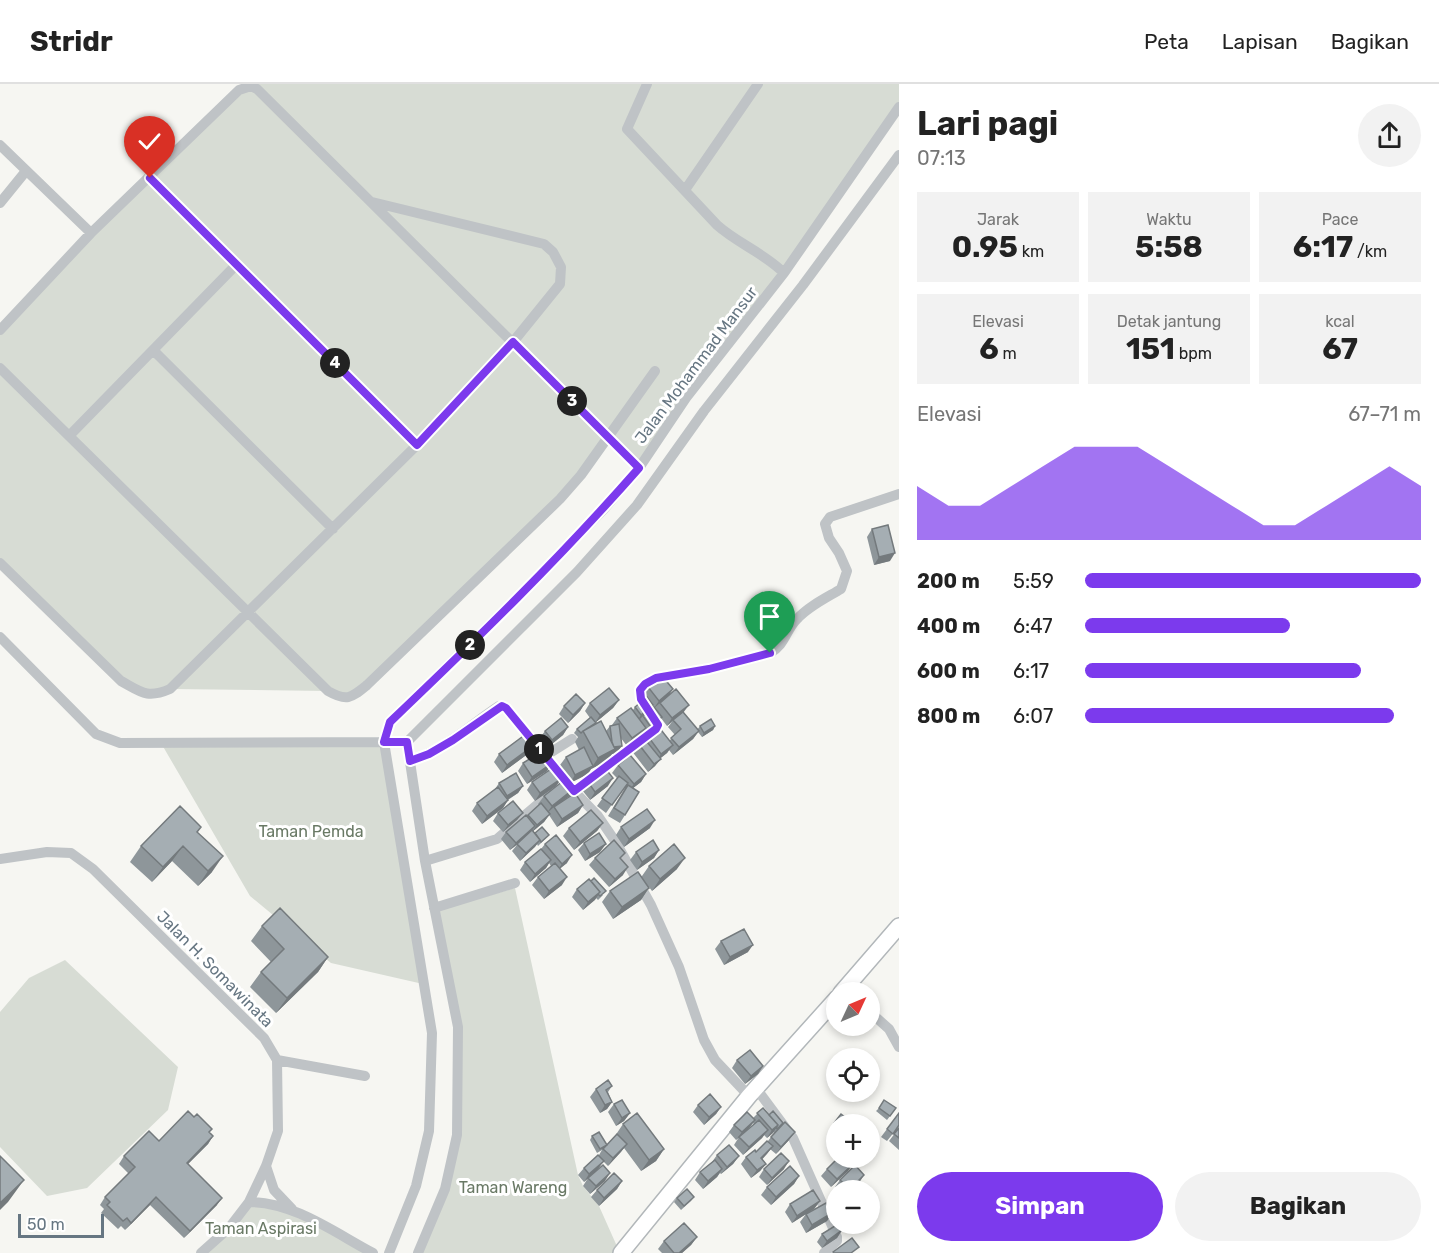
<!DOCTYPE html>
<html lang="id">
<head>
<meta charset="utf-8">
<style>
  :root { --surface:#fff; --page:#f2f2f2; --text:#222; --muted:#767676; --line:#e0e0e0; --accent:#7c3aed }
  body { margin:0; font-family:Rubik,sans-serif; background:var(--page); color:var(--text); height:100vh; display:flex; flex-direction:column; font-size:22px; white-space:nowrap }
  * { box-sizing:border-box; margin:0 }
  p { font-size:20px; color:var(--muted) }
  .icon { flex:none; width:33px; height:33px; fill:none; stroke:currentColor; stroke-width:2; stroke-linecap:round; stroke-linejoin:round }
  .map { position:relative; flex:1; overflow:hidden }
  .details { display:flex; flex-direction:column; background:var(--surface); width:540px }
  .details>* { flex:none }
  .needle { width:39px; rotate:46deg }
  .buttons { position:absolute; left:826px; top:898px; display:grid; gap:12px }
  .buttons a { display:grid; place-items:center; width:54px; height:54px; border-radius:50%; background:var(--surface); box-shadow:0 3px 9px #0003; font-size:30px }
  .scale { position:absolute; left:18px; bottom:15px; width:86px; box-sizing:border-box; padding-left:6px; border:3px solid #667682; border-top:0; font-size:16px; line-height:21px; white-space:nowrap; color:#667682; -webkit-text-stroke:4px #fff; paint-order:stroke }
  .pin { position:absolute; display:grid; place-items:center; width:51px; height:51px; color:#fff; margin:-62px -26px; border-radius:50% 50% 50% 0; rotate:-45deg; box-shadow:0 0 6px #0007 }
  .pin .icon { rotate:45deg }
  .km { position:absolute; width:30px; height:30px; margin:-15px; border-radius:50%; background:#222; color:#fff; font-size:16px; line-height:30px; text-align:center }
  .round { display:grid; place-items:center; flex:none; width:63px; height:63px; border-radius:32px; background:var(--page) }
  .head { display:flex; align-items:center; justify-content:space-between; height:102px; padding:0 18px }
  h1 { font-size:33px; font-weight:700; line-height:45px }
  .figures { display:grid; grid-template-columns:repeat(3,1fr); gap:9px; height:102px; padding:6px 18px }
  .figures div { display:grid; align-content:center; border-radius:0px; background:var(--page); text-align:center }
  .figures b { font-size:30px; font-weight:700 }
  .figures small { font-size:16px; font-weight:400 }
  .figures p { font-size:16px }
  .chart { height:168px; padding:12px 18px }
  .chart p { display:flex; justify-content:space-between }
  .chart svg { width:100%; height:108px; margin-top:6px; fill:var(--accent); opacity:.7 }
  .button { display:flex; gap:12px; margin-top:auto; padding:12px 18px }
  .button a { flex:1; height:69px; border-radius:36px; background:var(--accent); color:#fff; font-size:24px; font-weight:700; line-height:69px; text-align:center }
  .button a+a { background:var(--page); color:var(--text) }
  ul { padding:0 18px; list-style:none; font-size:20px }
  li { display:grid; grid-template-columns:96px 72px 1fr; align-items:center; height:45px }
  li i { height:15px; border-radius:8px; background:var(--accent) }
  header { display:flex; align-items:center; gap:36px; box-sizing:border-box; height:84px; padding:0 30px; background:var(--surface); border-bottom:2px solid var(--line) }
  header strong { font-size:28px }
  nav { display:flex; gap:33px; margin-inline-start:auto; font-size:21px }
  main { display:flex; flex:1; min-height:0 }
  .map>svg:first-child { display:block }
</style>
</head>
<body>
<header>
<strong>Stridr</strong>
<nav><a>Peta</a><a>Lapisan</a><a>Bagikan</a></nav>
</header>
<main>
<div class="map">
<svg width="899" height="1169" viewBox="0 0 899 1169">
  <rect width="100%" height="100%" fill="#f6f6f2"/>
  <path fill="#d7dcd4" d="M244,0h655v26l-260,358 -30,-31 -25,33 -233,227 -23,-6 -158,-2 -14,6 -35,-14 -121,-118v-239z
    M384,658l39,242 -92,-21 -81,-67 -89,-153z
    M515,804l63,287 5,11 16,20 21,47h-202l27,-64 12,-54 1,-108 -23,-116z
    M65,876l113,107 -10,43 -81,78 -40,8 -47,-49v-135l29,-34z
    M249,1118l23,1 101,50h-172z"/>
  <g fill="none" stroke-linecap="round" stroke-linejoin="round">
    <defs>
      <path id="primary" d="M841,909l58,-67
        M621,1169l128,-157 88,-98"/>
    </defs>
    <use href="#primary" stroke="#b2b7ba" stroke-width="18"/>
    <path stroke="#bfc3c6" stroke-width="10" d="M647,0l-20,45 90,96c20,18 47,28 67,48
      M0,61l91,88
      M150,94l267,267
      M685,106l73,-106
      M0,119l26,-32
      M0,246l91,-97 148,-143 12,-4 6,3 382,379
      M153,266l180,179
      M0,284l328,323c19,11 23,7 39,-6l193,-186 21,-24 74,-104
      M69,352l167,-171
      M0,479l121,118c20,11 26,18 49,8l247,-244 96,-103 47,-58 1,-17 -8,-15 -9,-8 -172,-42
      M0,553l96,97 24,9 287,-1
      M407,658l170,-170 60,-67 67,-94 99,-126 96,-130
      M407,658l18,119 33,166 -1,108 -12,54 -27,64
      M545,672l27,-17
      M410,677c35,-12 59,-35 89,-55l7,2 68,83 24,25 17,25 36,64 28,62 25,73 11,20 34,36
      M574,707l82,-62 2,-4 -17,-26 -1,-9 5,-6 11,-6 53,-9 61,-16c15,-8 16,-23 27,-34 12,-13 29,-21 44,-30l6,-18 -8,-18 -10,-15 -4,-14 5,-7 69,-23
      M0,775l47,-7 24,1 22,16 171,169 13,22 1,71 -12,35 -17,36 -20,26 -28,25
      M425,777l72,-22 54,-46
      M434,824l81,-25
      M870,928l19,17 10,18
      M277,976l88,16
      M756,1004l37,50 44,99v4l-13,12
      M266,1082l8,24 18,19
      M249,1118c45,0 86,31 124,51
      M389,1169l27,-67 13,-55 3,-98 -48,-291 6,-20 138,-135 76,-78 35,-41 47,-70 98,-125 115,-166"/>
    <use href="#primary" stroke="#fff" stroke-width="15"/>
  </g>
  <path fill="#8e969a" d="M872,445l18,32 -16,4 -7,-28z
    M648,603l22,7 27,36 3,-4h15l-2,4 -11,7 -4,-5 -5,7 -20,16 -4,-5 -2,3 -7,5 -5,8 -7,6 -17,-22 6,-8 8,-4 2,-3 22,6 6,-6 -7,-8 4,-5 -5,4 -6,-8 -5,6 -11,9 -1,-1 -3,4 -14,10 -7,-9 -4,17h-4l-5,7 -16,8 -3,5 -16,8 4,5 -5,8 -6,4 18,6 -5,8 -21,14 -8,-12 -5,7 -11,9 2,2 14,2 -11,11 -1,-2 -17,17 -8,-10 5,-6 -7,5 -9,-11 5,-7 21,-16 12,-11 -1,-1 6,-8 23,-18 -7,-13 6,-8 13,-7 -4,-8 3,-5 -4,-4 3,-4 13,-11 -5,-7 5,-8 29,-3 -6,8 -17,14 -1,2 11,7 4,-5 2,-1 5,-7 16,-8 2,-3 11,-9 -3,-3z
    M585,619l-5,8 -12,12 -9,-9 5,-8z
    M568,643l-5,8 -16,13 -8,-9 6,-8z
    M534,661l-5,8 -27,20 -8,-11 5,-8z
    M523,679h29l-5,8 -20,13 -9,-13z
    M618,681l28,9 -5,8 -8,6 -8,27 -5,8 -12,-7 17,-28 -1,-1 -18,26 -9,-7 20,-28 -5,-5z
    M562,694l-6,8 -21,15 -8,-11 5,-8z
    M588,698l20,4 -18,14 -8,-10z
    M499,699l24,3 -5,7 -10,7 -5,8 -21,16 -10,-13 5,-8 18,-14z
    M498,729h25l-6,7 -14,12 -10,-11z
    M603,739l-6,8 -23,19 -11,-14 6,-8z
    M621,743l29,1 -26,19 -8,-12z
    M197,748l15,40 -14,14 -26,-25 -20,21 -22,-20 11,-16z
    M584,759l16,9 -15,9 -7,-11z
    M545,760l22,19 -7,5 2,17 -18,14 -12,-14 6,-8 13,-11 -2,-3 -3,5 -16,14 -10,-12 5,-8 16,-13z
    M659,766l-5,8 -17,12 -7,-10 6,-8z
    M595,774l26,1 2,16 -14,12 -20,-22z
    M649,782l28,3 -25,22 -3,-4 -8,13 -28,19 -11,-17 8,-11 32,-15z
    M577,805l26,6 -5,5 -2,-2 -13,12 -11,-13z
    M262,842l66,31 -10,15 -42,41 -26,-26 11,-15 10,-10 -20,-21z
    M721,857l27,11 -24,13 -9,-16z
    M737,976l26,6 -5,8 -13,10 -13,-16z
    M612,1002l-4,6 4,10 -5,7 -7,4 -10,-16 6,-8z
    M614,1020l16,9 -6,8 -8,5 -8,-14z
    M698,1021l23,2 -5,7 -12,11 -11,-13z
    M763,1024l26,32 -13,14 -6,-5 -8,10 4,5 -6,7 -9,7 -10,-14 5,-7 10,-5 12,-11 6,-8v-1l-7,6 -3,-3 -2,3 -19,17 -9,-10 5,-8 15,-13 -1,-1 -4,5 -13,12 -7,-8 5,-7 19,-7z
    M879,1024h17l-9,12 -11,-9z
    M899,1029v13l-12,15 -6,-4z
    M841,1030l-4,11v12l-8,-6z
    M623,1040l41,25 -8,12 -15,10 -17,-23 -16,18 -5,-5 -5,8 -14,13 -6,-7 6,-7 15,-13 3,-5 -5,3 -7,-13 2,-4 15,9 8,-9z
    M899,1044v22l-10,-9z
    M210,1049l3,3 -5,8 -20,20 29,41 -33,33 -34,-33 -25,25 -4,-4 -3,3 -17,-16 3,-4 -4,-4 5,-8 24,-23 -10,-10 5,-8 35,-15z
    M717,1071l22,1 -6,8 -12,10 -1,-1 -3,4 -14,12 -8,-9 5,-8 12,-10z
    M764,1085h20l-17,16 -8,-8z
    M827,1085l21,2 -17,16 -10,-11z
    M799,1092l-5,8 -23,21 -10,-10 6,-8z
    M588,1094l17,3 -15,13 -7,-8z
    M840,1096l19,3 -8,8h-13l-3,-4z
    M622,1097l-5,8 -18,17 -8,-9 6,-7z
    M694,1113l-3,4 -10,9 -7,-8 3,-4z
    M820,1117l-6,8 -8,5 26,-1 -5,8 -21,12 -6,-11 6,-8 -14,9 -7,-11 5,-8z
    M842,1146l-5,8 -15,10 -5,-6 5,-8z
    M697,1153l-6,8 -9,8h-20l-4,-4 6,-8z"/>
  <path fill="#747a7d" d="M895,469l-5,8 -16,4 5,-8z
    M673,605l-5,8 -8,6 -6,5 5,-7z
    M619,616l-6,8 -18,15 5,-8z
    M585,619l-5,8 -12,12 5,-8z
    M653,621l-5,8 -5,3 -7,7 5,-8z
    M689,621l-6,8 -10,7 -6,6 5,-8z
    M662,633l-6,7 -11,9 5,-7z
    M715,642l-2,4 -11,7 2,-4z
    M568,643l-5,8 -16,13 5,-8z
    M646,644l-5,8 -14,10 5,-8z
    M699,647l-6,8 -20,16 6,-8z
    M534,661l-5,8 -27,20 5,-8z
    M673,661l-6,8 -11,9 5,-8z
    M622,662l-6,8h-4l-5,7 -16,8 -3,5 -18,9 5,-8 17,-8 6,-9 14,-11z
    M661,675l-6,7 -7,6 6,-8z
    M552,679l-5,8 -20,13 5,-7z
    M646,690l-5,8 -13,10 6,-8z
    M562,694l-6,8 -21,15 5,-8z
    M613,694l-5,8 -18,14 5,-8z
    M523,702l-5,7 -16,10 5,-7z
    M576,703l-5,8 -17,12 -8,7 6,-8z
    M508,716l-5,8 -21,16 5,-8z
    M583,721l-5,8 -21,14 5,-8z
    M523,729l-6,7 -14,12 5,-7z
    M550,730l-6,8 -13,11 6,-8z
    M655,736l-5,8 -26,19 5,-8z
    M603,739l-6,8 -23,19 6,-8z
    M535,742l-6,8 -19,16 6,-7z
    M540,756l-5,7 -15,14 6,-8z
    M606,760l-6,8 -15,9 5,-7z
    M183,762l-11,15 -20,21 11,-15z
    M659,766l-5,8 -17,12 5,-8z
    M572,771l-5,8 -11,9 6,-8z
    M223,772l-11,16 -14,14 10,-15z
    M685,774l-8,11 -25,22 8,-12z
    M551,776l-5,8 -16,14 5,-8z
    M628,783l-5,8 -14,12 6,-8z
    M567,793l-5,8 -18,14 5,-8z
    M649,804l-8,12 -28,19 9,-12z
    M600,808l-5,8 -12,10 5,-8z
    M753,861l-5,7 -24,13 6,-8z
    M328,873l-10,15 -42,41 11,-15z
    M763,982l-5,8 -13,10 6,-8z
    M612,1018l-5,7 -7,4 5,-8z
    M721,1023l-5,7 -12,11 5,-8z
    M630,1029l-6,8 -8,5 6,-8z
    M755,1036l-6,8 -13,12 6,-8z
    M778,1041l-5,8 -6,5 5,-8z
    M768,1046l-6,8 -19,17 6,-8z
    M795,1048l-6,8 -13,14 5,-7z
    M213,1052l-5,8 -27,27 6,-8z
    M627,1060l-6,8 -13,14 5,-8z
    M773,1062l-6,8 -11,12 5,-8z
    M664,1065l-8,12 -15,10 8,-11z
    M739,1072l-6,8 -12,10 6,-7z
    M604,1077l-6,8 -14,13 5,-8z
    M789,1077l-5,8 -17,16 5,-7z
    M766,1080l-6,7 -9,7 6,-8z
    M853,1080l-5,7 -17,16 6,-8z
    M722,1085l-5,8 -14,12 5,-8z
    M610,1089l-5,8 -15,13 6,-8z
    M864,1091l-5,8 -8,8h-2z
    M799,1092l-5,8 -23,21 5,-8z
    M24,1096l-16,22 -8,8v-7z
    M622,1097l-5,8 -18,17 5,-8z
    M156,1113l-6,8 -25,25 6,-7z
    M222,1114l-5,7 -33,33 6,-7z
    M820,1117l-6,8 -22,14 5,-7z
    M832,1129l-5,8 -21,12 6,-8z
    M842,1146l-5,8 -15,10 5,-7z
    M697,1153l-6,8 -9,8h-3z"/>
  <path fill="#a5aeb3" stroke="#747a7d" stroke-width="1.5" d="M888,441l7,28 -16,4 -7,-28z
    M662,592l11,13 -14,12 -11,-14z
    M609,604l10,12 -19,15 -10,-12z
    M676,605l13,16 -17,13 -12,-15z
    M576,610l9,9 -12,12 -9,-9z
    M647,613l6,8 -12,10 -6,-8z
    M654,623l8,10 -12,9 -7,-10z
    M631,624l15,20 -14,10 -15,-20z
    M683,628l16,19 -20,16 -8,-9 10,-9 -8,-9z
    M591,633l5,6 -13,8 -2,2 -4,-4z
    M561,634l7,9 -16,13 -7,-9z
    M711,635l4,7 -11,7 -4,-7z
    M601,637l14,28 -17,9 -15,-27z
    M619,640l3,22 -8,1 -2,-5 -2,-16z
    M658,642l15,19 -12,9 -14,-19z
    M526,650l8,11 -27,20 -8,-11z
    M643,653l18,22 -7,5 -17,-22z
    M584,663l9,19 -18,9 -9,-18z
    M544,666l8,13 -20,14 -9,-14z
    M630,671l16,19 -12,10 -16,-19z
    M554,683l8,11 -22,15 -8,-11z
    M605,684l8,10 -18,14 -7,-10z
    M516,689l7,13 -16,10 -8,-13z
    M619,692l9,7 -16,22 -10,-7z
    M568,693l8,10 -24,19 -8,-10z
    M628,701l11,7 -14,23 -11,-7z
    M498,703l10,13 -21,16 -10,-13z
    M575,709l8,12 -21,14 -8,-12z
    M513,717l10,12 -15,12 -10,-12z
    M541,719l9,11 -13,11 -9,-10z
    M180,722l21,21 -4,5 26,24 -15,15 -25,-25 -20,21 -22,-21z
    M647,725l8,11 -26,19 -8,-12z
    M591,726l12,13 -23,19 -11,-14z
    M526,731l9,11 -19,17 -10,-11z
    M542,743l7,8 -8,7 -1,-2 -5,-7z
    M532,746l8,10 -14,13 -9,-9z
    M599,749l7,11 -16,10 -6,-11z
    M556,751l16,20 -10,9 -17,-20z
    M614,756l11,13 -5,5 8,9 -13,12 -20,-21z
    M653,756l6,10 -17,12 -6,-10z
    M674,760l11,14 -25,21 -11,-13z
    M541,765l10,11 -16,14 -10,-12z
    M555,779l12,14 -18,14 -11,-14z
    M638,788l11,16 -27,19 -12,-16z
    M594,794l12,13 -6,5 -2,-2 2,-2 -9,-11z
    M589,795l11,13 -12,10 -11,-13z
    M280,824l48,49 -41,41 -26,-26 23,-23 -22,-23z
    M744,845l9,16 -23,12 -9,-16z
    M750,966l13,16 -12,10 -14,-16z
    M608,996l4,6 -6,4 6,12 -7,3 -9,-16z
    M710,1010l11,13 -12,10 -11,-12z
    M622,1016l8,13 -8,5 -8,-14z
    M884,1016l12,8 -6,8 -11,-8z
    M763,1024l15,17 -6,5 -15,-17z
    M188,1027l6,6 3,-3 15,15 -3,3 4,4 -26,27 35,35 -32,33 -34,-34 -25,26 -4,-5 -4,3 -16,-16 3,-3 -5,-5 30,-30 -11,-11 25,-25 10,10z
    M773,1027l10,12 -6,6 -1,-1 2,-3 -9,-10z
    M747,1028l8,8 -13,12 -8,-7z
    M637,1029l27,36 -15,11 -26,-36z
    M899,1029v12l-6,9 -6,-5z
    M841,1030l14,11h-18l-3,-2z
    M759,1036l9,10 -19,17 -10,-10z
    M785,1038l10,10 -14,15 -10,-10z
    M899,1044v10l-5,-4z
    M599,1048l8,13 -7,4 -8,-13z
    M617,1050l10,10 -14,14 -10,-9z
    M767,1057l6,5 -12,12 5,6 -9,6 -11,-13 9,-7 1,2z
    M729,1061l10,11 -12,11 -10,-12z
    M781,1069l8,8 -17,17 -8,-9z
    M598,1071l6,6 -15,13 -5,-6z
    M0,1072l24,24 -24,23z
    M838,1074h10l5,6 -16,15 -10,-10z
    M715,1076l7,9 -14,12 -8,-9z
    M603,1081l7,8 -14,13 -8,-8z
    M855,1081l9,10 -14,14 -10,-9z
    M790,1082l9,10 -23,21 -9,-10z
    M614,1089l8,8 -18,17 -7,-8z
    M687,1105l7,8 -10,9 -7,-8z
    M813,1106l7,11 -23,15 -7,-12z
    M826,1119l6,10 -20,12 -6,-11z
    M684,1139l13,14 -18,16h-5l-10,-12z
    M838,1140l4,6 -15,11 -5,-7z
    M852,1154l7,9 -8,6h-17l-1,-1z"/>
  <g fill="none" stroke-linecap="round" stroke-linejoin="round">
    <defs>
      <path id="route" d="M150,94l267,267 96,-103 126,126c-78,89 -163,172 -249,254l-6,20h23l3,19 19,-7 24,-14 49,-34 4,2 68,83 82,-62 2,-4 -17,-26 -1,-9 5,-6 11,-6 53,-9 61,-16"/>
    </defs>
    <use href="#route" stroke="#fff" stroke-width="12"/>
    <use href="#route" stroke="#7c3aed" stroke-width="8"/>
  </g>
  <g text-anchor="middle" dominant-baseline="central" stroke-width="6" stroke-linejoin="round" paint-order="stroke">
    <g font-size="16" fill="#667682" stroke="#fff">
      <text transform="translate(696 281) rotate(-53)">Jalan Mohammad Mansur</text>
      <text transform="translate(215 885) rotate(45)">Jalan H. Somawinata</text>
    </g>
    <g font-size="16" fill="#697965" stroke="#fff">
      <text x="311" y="747">Taman Pemda</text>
      <text x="513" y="1103">Taman Wareng</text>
      <text x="261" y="1144">Taman Aspirasi</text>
    </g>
  </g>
</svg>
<div class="buttons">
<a><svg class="needle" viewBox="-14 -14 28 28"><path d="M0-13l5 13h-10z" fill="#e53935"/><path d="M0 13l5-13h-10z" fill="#767676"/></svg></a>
<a><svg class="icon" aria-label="locate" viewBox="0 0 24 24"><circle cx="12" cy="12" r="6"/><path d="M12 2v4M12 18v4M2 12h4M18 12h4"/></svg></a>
<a>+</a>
<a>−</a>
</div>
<div class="scale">50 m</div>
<div class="pin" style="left:770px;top:569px;background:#1e9e55"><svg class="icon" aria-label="arrive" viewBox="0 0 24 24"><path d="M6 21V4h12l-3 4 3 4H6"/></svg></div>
<div class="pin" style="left:150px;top:94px;background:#d93025"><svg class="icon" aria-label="check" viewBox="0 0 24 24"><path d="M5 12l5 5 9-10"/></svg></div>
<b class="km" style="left:539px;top:665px">1</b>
<b class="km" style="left:470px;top:561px">2</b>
<b class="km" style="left:572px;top:317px">3</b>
<b class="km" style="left:335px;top:279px">4</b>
</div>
<section class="details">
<div class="head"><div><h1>Lari pagi</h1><p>07:13</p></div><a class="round"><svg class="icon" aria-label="share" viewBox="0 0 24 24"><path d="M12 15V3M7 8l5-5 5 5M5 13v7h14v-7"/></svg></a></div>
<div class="figures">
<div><p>Jarak</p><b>0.95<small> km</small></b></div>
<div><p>Waktu</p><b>5:58</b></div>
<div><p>Pace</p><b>6:17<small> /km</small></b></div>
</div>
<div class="figures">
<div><p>Elevasi</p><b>6<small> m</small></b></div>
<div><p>Detak jantung</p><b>151<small> bpm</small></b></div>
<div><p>kcal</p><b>67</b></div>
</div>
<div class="chart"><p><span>Elevasi</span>67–71 m</p>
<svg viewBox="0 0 160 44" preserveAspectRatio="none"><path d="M0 44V22L10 30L20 30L30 22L40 14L50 6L60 6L70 6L80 14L90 22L100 30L110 38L120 38L130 30L140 22L150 14L160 22V44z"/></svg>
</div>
<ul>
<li><b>200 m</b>5:59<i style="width:100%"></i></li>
<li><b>400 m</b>6:47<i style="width:61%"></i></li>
<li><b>600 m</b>6:17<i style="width:82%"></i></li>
<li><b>800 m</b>6:07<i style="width:92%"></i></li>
</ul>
<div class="button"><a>Simpan</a><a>Bagikan</a></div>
</section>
</main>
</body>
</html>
